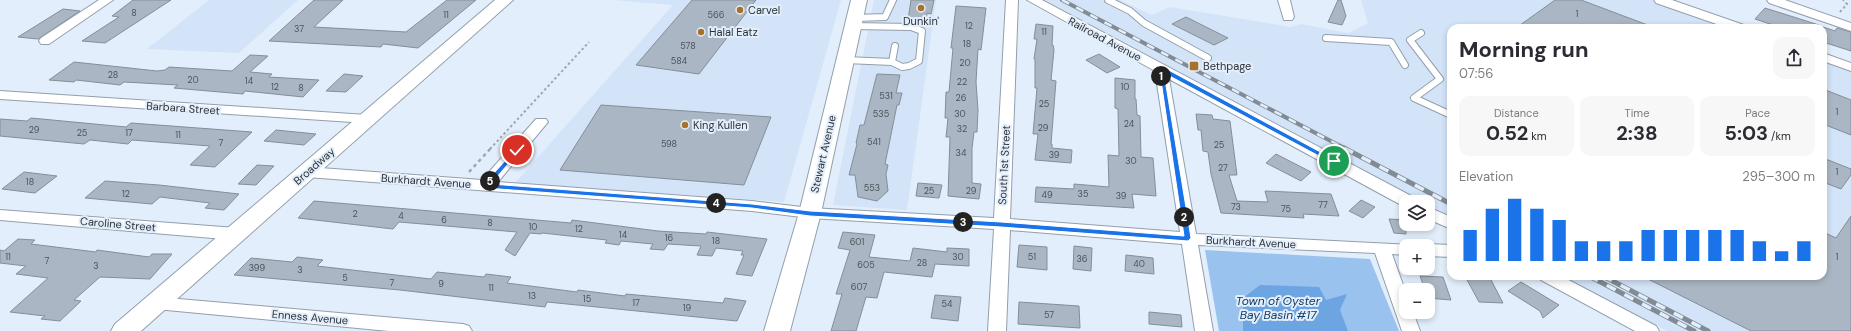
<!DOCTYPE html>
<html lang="en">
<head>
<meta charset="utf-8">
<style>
  :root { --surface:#fff; --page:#f7f7f7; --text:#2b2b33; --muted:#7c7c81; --accent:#1a73e8 }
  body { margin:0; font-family:"DM Sans",sans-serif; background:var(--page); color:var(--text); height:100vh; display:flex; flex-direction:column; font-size:15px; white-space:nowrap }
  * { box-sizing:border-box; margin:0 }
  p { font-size:13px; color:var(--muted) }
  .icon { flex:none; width:22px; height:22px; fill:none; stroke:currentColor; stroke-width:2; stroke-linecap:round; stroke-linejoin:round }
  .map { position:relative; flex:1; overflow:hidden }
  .panel { position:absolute; left:1447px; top:24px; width:380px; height:256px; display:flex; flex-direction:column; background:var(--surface); border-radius:12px; box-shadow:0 2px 6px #0003 }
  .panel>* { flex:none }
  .fabs { position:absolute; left:1399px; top:195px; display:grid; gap:8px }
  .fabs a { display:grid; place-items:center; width:36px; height:36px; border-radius:8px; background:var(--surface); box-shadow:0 2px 6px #0003; font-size:20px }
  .pin { position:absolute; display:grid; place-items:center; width:34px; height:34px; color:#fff; margin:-17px; border:2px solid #fff; border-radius:50%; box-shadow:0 1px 4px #0007 }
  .km { position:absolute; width:20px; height:20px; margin:-10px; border-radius:50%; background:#222; color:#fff; font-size:11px; line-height:20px; text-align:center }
  .round { display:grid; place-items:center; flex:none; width:42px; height:42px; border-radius:12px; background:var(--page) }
  .headline { display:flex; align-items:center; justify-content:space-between; height:68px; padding:0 12px }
  h1 { font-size:22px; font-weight:700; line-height:30px }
  .metrics { display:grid; grid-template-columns:repeat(3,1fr); gap:6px; height:68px; padding:4px 12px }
  .metrics div { display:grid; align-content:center; border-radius:10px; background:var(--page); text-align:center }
  .metrics b { font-size:20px; font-weight:700 }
  .metrics small { font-size:11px; font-weight:400 }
  .metrics p { font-size:11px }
  .chart { height:112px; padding:8px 12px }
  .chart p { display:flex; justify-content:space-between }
  .chart svg { width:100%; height:72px; margin-top:4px; stroke:var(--accent); stroke-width:6 }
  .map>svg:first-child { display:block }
</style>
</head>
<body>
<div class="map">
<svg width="1851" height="331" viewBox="0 0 1851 331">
  <rect width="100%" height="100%" fill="#e2eefb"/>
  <path fill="#d3e4f8" d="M209,0h89l-59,53 -92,-4z
    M613,0h228l-57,202 -269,-19 158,-178z
    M874,0h62l-29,210 -74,-5z
    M1044,0h76l32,15 18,-8 121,20 10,-3 47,9 20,-10 -7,-23h292l80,28h-282v188l-23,-12v-2h-4z
    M1823,59l28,10v262h-184l-104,-55h260z"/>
  <path fill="#9ac2ef" d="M1205,250l165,9 29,72h-180z"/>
  <path fill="#6ca5e2" d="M1260,285l59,2 7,13 21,-6 -7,16 8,21h-105v-33z"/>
  <path fill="#aab6c3" stroke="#838e9a" d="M133,0h38l-66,43 -23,-2 37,-24 -7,-1z
    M314,0h29l-29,27 92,5 41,-32h29l-58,48 -35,-4 -2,3 -112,-6z
    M692,0h64l-57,74 -63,-9z
    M911,0h23l-3,14 -4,-1 -1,8 -18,-1z
    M1338,0h3l5,16 -4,9 -14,-3z
    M1555,0h26l72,27v1h-137z
    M956,6l30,2 -5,42 -3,-1 -2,33 2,28 -1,22h-3l-2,16v35l9,1 -2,15 -31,-3 2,-59h-4l2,-19h-3l1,-26h3l4,-44h-2z
    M1765,8l54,17v3h-37l-27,-9z
    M63,9l17,2 -42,28 -20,-2z
    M1186,17l42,21 -14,7 -42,-21z
    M1036,24l17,2 -1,19h1l1,5 -3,30 5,1 -5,63h1v4l20,2 -1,13 -36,-3 3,-26h-5l4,-46h-2v-29h-1l3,-20h-3z
    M1823,27l12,4 2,-3 14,4v19l-28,-9z
    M1099,54l21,13 -13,6 -21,-13z
    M250,55l18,1 -18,16 22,2 -3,3 50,3 -16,17 -58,-6 -2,3 -69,-6 4,-3 -54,-3 -4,3 -44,-5 -2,2 -25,-2 25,-18 83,9 8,-1 4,-3 63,4z
    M344,74l19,2 -17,16 -20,-1z
    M877,74l23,1 -4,18h6l-3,12h-2l-12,59 3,1 -2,9 2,17 -11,10 -19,-4 -3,-22h-6l8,-31 -1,-1 4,-18h4z
    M1115,78l20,2v19h1l1,16 3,1 1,41 12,1 3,38 -24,-2 2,14 -99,-6 1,-15 38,2v-5l35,3 -1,-32 11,1 -1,-47 -3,-1z
    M1823,89l28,11v35l-28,-11z
    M601,105l170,12 -27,68 -184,-15z
    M1196,114l16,1 1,4 17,2 7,54h-8l8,26 31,1 -3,-11 66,3 8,22 -36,-2 1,4 -83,-5 -10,-39 -3,-22 -5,-1 -2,-21h-3z
    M31,118l95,9 5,-4 121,9 -37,35 -25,-2 20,-19 -78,-6 -4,4 -38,-4 -6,4 -84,-8v-17l27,2z
    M276,130l40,4 -12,11 -40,-4z
    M1276,154l35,18 -10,9 -35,-18z
    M1823,158l28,11v6l-10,14 -18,-7z
    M257,165l17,1 -18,19 -18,-1z
    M24,172l33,4 -22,17 -33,-4z
    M105,181l54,4 80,9 -15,16 -19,-2 5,-5 -50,-6 -8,7 -67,-6z
    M918,183l24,2 -3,13 -23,-2z
    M1361,200l14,7 -12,11 -14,-7z
    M314,201l257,22 1,-3 86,11 48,3 1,-2 60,7 -15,37 -16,-2 8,-19h-3l2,-4 -27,-3 -4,8 -15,-1 4,-9 -33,-2 -4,6 -14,-1 3,-5 -32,-3 -2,4 -14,-2 2,-3 -65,-7 -1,1 -11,-1 -15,23 -10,-6 12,-18 -118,-10 -6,7 -95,-11z
    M1851,216v115h-100l-109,-55h181v-44l13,6z
    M1389,219l17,1v14l-12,-1z
    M843,232l32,3 -6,22 41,4 3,-13 34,4v-4l22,1v17l-34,-2 -3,13 -48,-5 -7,26 -11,-1 -10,34h-25l11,-37h-6l14,-44 -12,-2z
    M18,239l17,1 -4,4 65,8 1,-2 52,7 3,-3h20l-22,25 -50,-2 -26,23 7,1 -21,20 -19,-2 4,-3 -35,-4 38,-34 -32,-4 10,-8 -26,-3v-13l4,1z
    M1019,245l28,2v23l-30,-3z
    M1074,246l18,2 -1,23 -18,-2z
    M1126,255l27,3 1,16 -29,-3z
    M297,257l26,3 -6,6 114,13 6,-7 47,5 2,-3 25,3 -4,6 70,9 1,-2 47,6 1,-2 97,9 2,-5 21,3 -9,20 -190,-19 -2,5 -145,-17 -166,-15 17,-17 41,4z
    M1420,276l23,1 8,23 -23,-2v-8h-3z
    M1471,276h18l14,27 -24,-1 -13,-24h6z
    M1521,282l38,23 -16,13 -3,-7 -32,-20z
    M935,295l26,2 -3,24 -27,-3z
    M1019,302l60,4 1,22 -62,-4z
    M1149,312l32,3 1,12 -33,-3z"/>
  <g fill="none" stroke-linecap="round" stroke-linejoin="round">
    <defs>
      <path id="lane" d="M1108,0l22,11 14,12 64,35
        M854,18l31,-1 8,-17
        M1421,33l-11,7 30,39 -26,19 37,17
        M1326,38l65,4 14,23
        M846,60l46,2 10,5 7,-1 10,-5 3,-30 -11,-4 -59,-1
        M892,62l3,-16"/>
      <path id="street" d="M99,0h14l-64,44h-8l-2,-3 2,-3z
        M1006,0h12l-8,219 170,13 -25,-161 -128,-71h15l373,198 2,4h-11v4h-3l-234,-127 27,155 216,11 -6,1v9l-14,-1 14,39v19h7l7,19h-18l-27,-78 -177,-8 15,86h-18l-13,-87 -172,-14 -4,101h-18l6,-102 -184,-11 -58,-7 -445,-34 -5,-2 -3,-3 3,-3 5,-2 175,13 54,-61h10l2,3 -50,60 254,19 58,7 184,10z
        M1278,0h12l4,17 -2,3h-8z
        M1654,0h18l72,25 2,3h-18l-72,-25z
        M1767,0h18l66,23v8l-82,-28z
        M1823,53l28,10v8l-28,-10z
        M0,91l367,24 5,1 2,3 -2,3 -5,1 -367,-24z
        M1428,207l23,10v12l-23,-10z
        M0,210l236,18 6,2 2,4 -2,4 -6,2 -236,-20z
        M1428,244l23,1v12l-23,-1v-10h-6z
        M1538,276h23l95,50 3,5h-24l-94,-51z
        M156,297l307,27 6,2 3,5h-83l-233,-22 -6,-1 -3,-5 3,-5z"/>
      <path id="secondary" d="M495,0h18l-372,331h-30l4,-7z
        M851,0h16l-46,213 -31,118h-26l35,-118z"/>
    </defs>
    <use href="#lane" stroke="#939fab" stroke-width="8"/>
    <use href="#street" stroke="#939fab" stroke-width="2"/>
    <use href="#secondary" stroke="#939fab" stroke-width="2"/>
    <path stroke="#9da7b1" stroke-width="2" stroke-dasharray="2.5 2.5" stroke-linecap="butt" d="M1840,12l7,-8 -4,-4
      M490,149l99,-107"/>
    <path stroke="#9da7b1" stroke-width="2.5" stroke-dasharray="3.5 3.5" stroke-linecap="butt" d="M469,172l22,-24"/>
    <use href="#lane" stroke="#fff" stroke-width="6"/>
    <use href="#street" fill="#fff" fill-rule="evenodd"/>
    <use href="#secondary" fill="#fff" fill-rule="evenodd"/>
    <defs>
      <path id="rail-far1" d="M1062,0l284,149"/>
      <path id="rail" d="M1344,148l107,56
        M1589,276l105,55
        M1603,276l105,55"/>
    </defs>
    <use href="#rail-far1" stroke="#828b93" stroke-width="4"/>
    <use href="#rail" stroke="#828b93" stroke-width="5"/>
    <use href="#rail-far1" stroke="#e2eefb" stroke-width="2.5" stroke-dasharray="8" stroke-linecap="butt"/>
    <use href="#rail" stroke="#e2eefb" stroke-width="3.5" stroke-dasharray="10" stroke-linecap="butt"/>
  </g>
  <path fill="#1a73e8" stroke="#fff" d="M1159,67h4l174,94 -5,2 -168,-90 27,165 -3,3 -187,-14 -191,-11 -58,-8 -266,-20 -4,-2 35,-38 3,2 -1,1 -28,33 261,20 58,7 191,11 183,14z"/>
  <g fill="#a7732b" stroke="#e2eefb" stroke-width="1.5">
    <circle cx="921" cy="8" r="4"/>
    <circle cx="740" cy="10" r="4"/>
    <circle cx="701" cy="32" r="4"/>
    <rect x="1189" y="61" width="10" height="10" rx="2"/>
    <circle cx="685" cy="125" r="4"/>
  </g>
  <g text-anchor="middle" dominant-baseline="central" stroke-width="4" stroke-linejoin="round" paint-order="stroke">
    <g font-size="9" fill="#4c535a">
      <text x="134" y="13">8</text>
      <text x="1577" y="14">1</text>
      <text x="446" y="15">11</text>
      <text x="716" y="15">566</text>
      <text x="969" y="26">12</text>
      <text x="299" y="29">37</text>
      <text x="1044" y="32">11</text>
      <text x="967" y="44">18</text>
      <text x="688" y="46">578</text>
      <text x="679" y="61">584</text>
      <text x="965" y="63">20</text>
      <text x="113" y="75">28</text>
      <text x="193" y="80">20</text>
      <text x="249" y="81">14</text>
      <text x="962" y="82">22</text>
      <text x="275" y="87">12</text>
      <text x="1125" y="87">10</text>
      <text x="301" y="88">8</text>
      <text x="886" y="96">531</text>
      <text x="961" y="98">26</text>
      <text x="1044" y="104">25</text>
      <text x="1837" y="112">1</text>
      <text x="881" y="114">535</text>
      <text x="960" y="114">30</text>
      <text x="1129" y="124">24</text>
      <text x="1043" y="128">29</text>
      <text x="962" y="129">32</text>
      <text x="34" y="130">29</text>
      <text x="82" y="133">25</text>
      <text x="129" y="133">17</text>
      <text x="178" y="135">11</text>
      <text x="874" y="142">541</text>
      <text x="221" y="143">7</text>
      <text x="669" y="144">598</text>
      <text x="1219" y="145">25</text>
      <text x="961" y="153">34</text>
      <text x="1054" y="155">39</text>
      <text x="1131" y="161">30</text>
      <text x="1223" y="168">27</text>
      <text x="1837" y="172">1</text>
      <text x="30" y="182">18</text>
      <text x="872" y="188">553</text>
      <text x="929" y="191">25</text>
      <text x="971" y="191">29</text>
      <text x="126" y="194">12</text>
      <text x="1083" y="194">35</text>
      <text x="1047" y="195">49</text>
      <text x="1121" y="196">39</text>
      <text x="1323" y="205">77</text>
      <text x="1236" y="207">73</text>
      <text x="1286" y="209">75</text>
      <text x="355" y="214">2</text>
      <text x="401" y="216">4</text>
      <text x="444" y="220">6</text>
      <text x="490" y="223">8</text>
      <text x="533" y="227">10</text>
      <text x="579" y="229">12</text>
      <text x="623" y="235">14</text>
      <text x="669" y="238">16</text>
      <text x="716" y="241">18</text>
      <text x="857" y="242">601</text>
      <text x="8" y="257">11</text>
      <text x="958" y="257">30</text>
      <text x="1032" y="257">51</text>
      <text x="1837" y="257">1</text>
      <text x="1082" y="259">36</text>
      <text x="47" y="261">7</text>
      <text x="922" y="263">28</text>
      <text x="1139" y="264">40</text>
      <text x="866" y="265">605</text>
      <text x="96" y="266">3</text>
      <text x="257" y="268">399</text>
      <text x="300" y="270">3</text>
      <text x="345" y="278">5</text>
      <text x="392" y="283">7</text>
      <text x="441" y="284">9</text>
      <text x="859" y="287">607</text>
      <text x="491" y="288">11</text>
      <text x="532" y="296">13</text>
      <text x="587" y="299">15</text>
      <text x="636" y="303">17</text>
      <text x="947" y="304">54</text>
      <text x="687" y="308">19</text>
      <text x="1049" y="315">57</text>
    </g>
    <g font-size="11" fill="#2d3237" stroke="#e2eefb" text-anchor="start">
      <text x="748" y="10">Carvel</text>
      <text x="921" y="21" text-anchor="middle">Dunkin'</text>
      <text x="709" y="32">Halal Eatz</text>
      <text x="1203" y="66">Bethpage</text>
      <text x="693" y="125">King Kullen</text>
    </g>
    <g font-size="11" fill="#2d3237" stroke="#e2eefb">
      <text transform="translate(1105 39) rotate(28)">Railroad Avenue</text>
      <text transform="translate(183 108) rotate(4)">Barbara Street</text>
      <text transform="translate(823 154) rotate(-77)">Stewart Avenue</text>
      <text transform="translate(1004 165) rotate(-87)">South 1st Street</text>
      <text transform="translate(314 166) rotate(-41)">Broadway</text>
      <text transform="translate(426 181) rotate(4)">Burkhardt Avenue</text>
      <text transform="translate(118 224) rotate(5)">Caroline Street</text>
      <text transform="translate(1251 242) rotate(3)">Burkhardt Avenue</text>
      <text transform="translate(310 317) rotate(5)">Enness Avenue</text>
    </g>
    <g font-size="12" font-style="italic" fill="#143c64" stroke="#e2eefb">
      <text x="1278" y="301">Town of Oyster<tspan x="1278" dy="14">Bay Basin #17</tspan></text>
    </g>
  </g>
</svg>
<div class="fabs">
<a><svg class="icon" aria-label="layers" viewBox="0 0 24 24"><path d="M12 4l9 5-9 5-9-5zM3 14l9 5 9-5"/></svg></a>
<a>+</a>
<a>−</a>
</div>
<div class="pin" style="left:1334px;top:161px;background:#1e9e55"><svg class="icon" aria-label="arrive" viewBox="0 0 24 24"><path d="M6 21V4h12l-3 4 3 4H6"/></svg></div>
<div class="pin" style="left:517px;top:150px;background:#d93025"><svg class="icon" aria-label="check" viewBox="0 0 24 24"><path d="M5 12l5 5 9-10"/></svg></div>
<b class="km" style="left:1161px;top:76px">1</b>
<b class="km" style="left:1184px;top:217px">2</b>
<b class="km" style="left:963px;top:222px">3</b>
<b class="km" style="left:716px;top:203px">4</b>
<b class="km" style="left:490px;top:181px">5</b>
<section class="panel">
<div class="headline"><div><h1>Morning run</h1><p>07:56</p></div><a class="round"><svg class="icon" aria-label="share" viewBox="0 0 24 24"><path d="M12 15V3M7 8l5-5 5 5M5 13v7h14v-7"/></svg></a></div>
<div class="metrics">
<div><p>Distance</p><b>0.52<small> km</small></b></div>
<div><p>Time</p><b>2:38</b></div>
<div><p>Pace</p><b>5:03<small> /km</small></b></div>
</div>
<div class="chart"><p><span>Elevation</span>295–300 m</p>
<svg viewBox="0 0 160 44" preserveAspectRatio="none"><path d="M5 44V25M15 44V12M25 44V6M35 44V12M45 44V19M55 44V32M65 44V32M75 44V32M85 44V25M95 44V25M105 44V25M115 44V25M125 44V25M135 44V32M145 44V38M155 44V32"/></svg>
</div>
</section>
</div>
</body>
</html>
